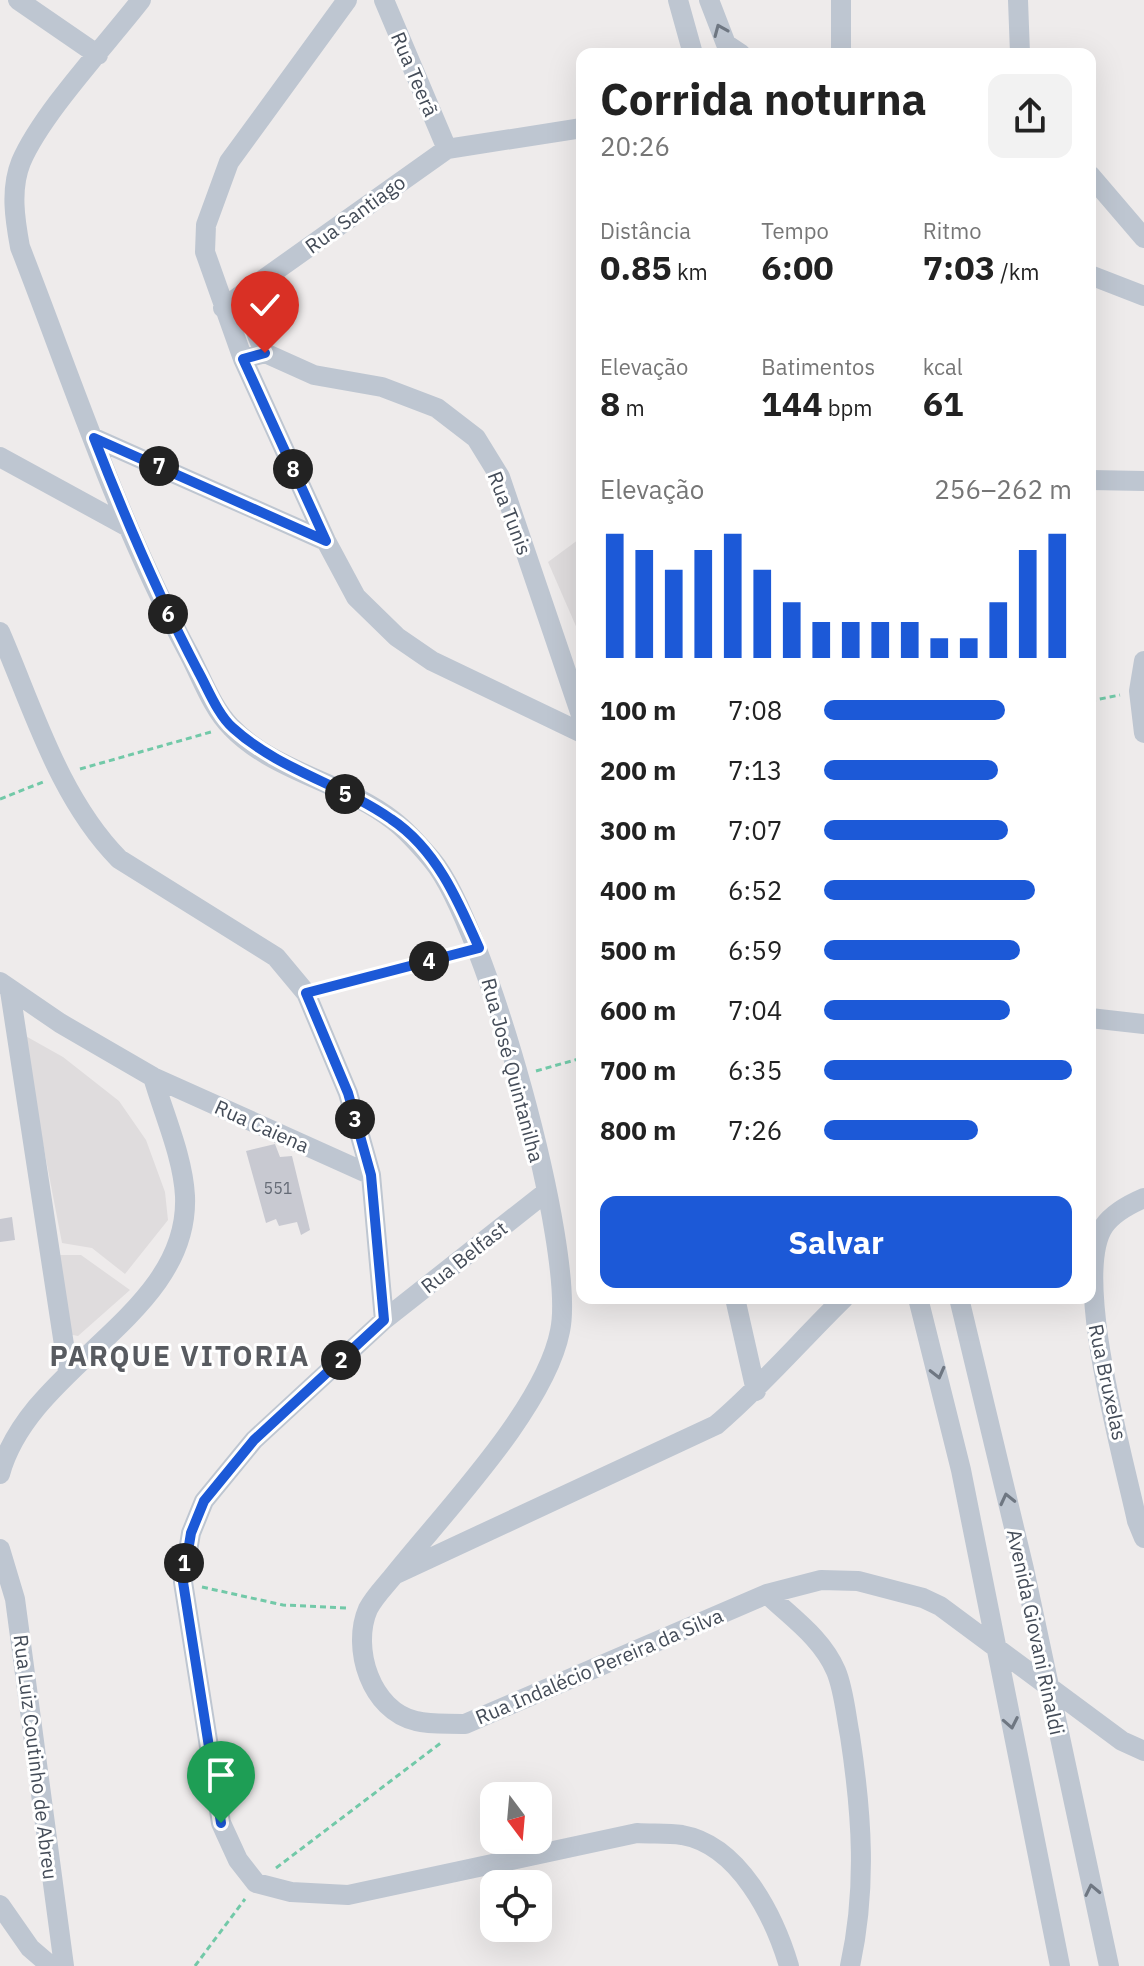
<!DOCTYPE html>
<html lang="pt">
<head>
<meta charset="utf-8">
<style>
  :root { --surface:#fff; --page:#f2f2f2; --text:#222; --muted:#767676; --accent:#1c59d7 }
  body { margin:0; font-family:"IBM Plex Sans",sans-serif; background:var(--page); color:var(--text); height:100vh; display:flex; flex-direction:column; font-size:30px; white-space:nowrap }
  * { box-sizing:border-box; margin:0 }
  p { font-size:26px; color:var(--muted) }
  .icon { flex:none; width:44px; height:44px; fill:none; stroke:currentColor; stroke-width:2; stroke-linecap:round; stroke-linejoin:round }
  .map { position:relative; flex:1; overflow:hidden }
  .drawer { position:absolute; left:576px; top:48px; width:520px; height:1256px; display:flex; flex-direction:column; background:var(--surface); border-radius:16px; box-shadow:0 8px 32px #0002 }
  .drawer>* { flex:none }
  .needle { width:52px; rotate:164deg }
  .fabs { position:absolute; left:480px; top:1782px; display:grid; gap:16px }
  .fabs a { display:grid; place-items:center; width:72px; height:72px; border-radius:16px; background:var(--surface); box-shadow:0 8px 32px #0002; font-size:40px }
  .pin { position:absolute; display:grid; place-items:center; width:68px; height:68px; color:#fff; margin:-82px -34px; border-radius:50% 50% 50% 0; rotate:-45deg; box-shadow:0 0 8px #0007 }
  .pin .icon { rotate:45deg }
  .km { position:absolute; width:40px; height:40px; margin:-20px; border-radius:50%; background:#222; color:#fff; font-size:22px; line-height:40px; text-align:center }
  .round { display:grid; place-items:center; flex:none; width:84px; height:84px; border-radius:16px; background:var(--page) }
  .headline { display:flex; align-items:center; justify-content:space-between; height:136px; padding:0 24px }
  h1 { font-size:44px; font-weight:700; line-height:60px }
  .figures { display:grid; grid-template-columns:repeat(3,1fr); gap:12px; height:136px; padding:8px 24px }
  .figures div { display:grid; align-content:center }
  .figures b { font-size:34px; font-weight:700 }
  .figures small { font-size:22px; font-weight:400 }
  .figures p { font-size:22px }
  .chart { height:224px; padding:16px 24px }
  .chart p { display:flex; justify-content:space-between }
  .chart svg { width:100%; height:144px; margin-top:8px; stroke:var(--accent); stroke-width:6 }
  .action { display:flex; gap:16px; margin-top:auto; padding:16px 24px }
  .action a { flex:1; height:92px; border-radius:16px; background:var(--accent); color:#fff; font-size:32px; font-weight:700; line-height:92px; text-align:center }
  ul { padding:0 24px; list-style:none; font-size:26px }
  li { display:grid; grid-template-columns:128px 96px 1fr; align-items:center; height:60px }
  li i { height:20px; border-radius:10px; background:var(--accent) }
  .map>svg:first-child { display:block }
</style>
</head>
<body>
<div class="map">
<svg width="1144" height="1966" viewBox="0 0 1144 1966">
  <rect width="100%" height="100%" fill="#eeebeb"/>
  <path fill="#dfdcdd" d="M582,537v103l-34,-78z
    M22,1034l41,23 56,44 27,39 19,52 3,28 -43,54 -33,-26 -30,-5z
    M58,1255h23l49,35 -52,46 -10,-2z"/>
  <path fill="#c8c9d1" d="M275,1144l5,13 12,-1 18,74 -9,5 -4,-13 -18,4 -3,-7 -10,4 -20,-72z
    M12,1217l3,23 -15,2v-23z"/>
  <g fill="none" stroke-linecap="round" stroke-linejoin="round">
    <path stroke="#72c9a8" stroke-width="3" stroke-dasharray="6 4" stroke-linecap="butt" d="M1090,701l30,-6
      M80,769l131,-37
      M0,799l43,-17
      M324,988l136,-35
      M536,1071l46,-13
      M202,1587l81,18 65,3
      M276,1868l166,-126
      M195,1966l50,-67"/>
    <path stroke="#bec6d1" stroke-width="20" d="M18,0l80,55
      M141,0c-34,44 -99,113 -120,162 -11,27 -6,58 -1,85 53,136 99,277 168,405 13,24 24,56 43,75 44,46 114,55 163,94 13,10 27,26 38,39 53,63 145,391 128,471 -15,77 -115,180 -166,244
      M347,0l-118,162 -23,63 -1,27 38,107 83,182 30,56 41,40 35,24 150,72
      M384,0l63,149
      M678,0l15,54
      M709,0l17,44 15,10
      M841,0v54
      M1018,0l2,54
      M1090,175l54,63
      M1090,275l54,21
      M264,280c-15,32 -14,42 1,73
      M223,308l224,-159 135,-21
      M243,359l22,-6 49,22 68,12 55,21 39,30 24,39 82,241
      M94,438l232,103
      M0,457l128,70
      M1090,480l54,1
      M0,632c33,76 59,166 119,227l157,98 30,36 42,100 23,82 13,145
      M1144,661l-5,30 5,42
      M0,982l60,41 93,54c11,38 30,80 32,119 5,119 -155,168 -185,278
      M10,991l58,380
      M1090,1018l54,6
      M153,1077l218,98
      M545,1193l-161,127 -130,120 -50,61 -13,32 -8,49 38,241 17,37 18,23 35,9 57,3 289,-62c15,1 30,0 45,2 57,10 92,81 107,131
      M1144,1198c-14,6 -31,15 -40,28 -33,50 20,233 33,295l7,17
      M735,1298l21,93
      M844,1298c-43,42 -82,88 -128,127l-322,150c-8,10 -20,22 -26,34 -17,39 3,102 48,112 15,4 33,2 49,3l302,-130 54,-14 37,1 65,17 17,8 182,135 22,10
      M918,1298l43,172 99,496
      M959,1298l65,271 85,397
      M0,1549l15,50 49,367
      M767,1594c25,24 55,44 69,77 8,19 10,45 14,65 12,79 17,152 0,230
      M0,1905l30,43 21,18"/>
  </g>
  <defs><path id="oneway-chevron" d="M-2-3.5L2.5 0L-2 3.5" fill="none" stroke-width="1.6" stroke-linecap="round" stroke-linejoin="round" transform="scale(2)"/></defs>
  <g stroke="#6f7782">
    <use href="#oneway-chevron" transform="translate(720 30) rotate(-113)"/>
    <use href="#oneway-chevron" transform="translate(938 1373) rotate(76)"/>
    <use href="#oneway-chevron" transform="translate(1007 1499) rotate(-103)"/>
    <use href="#oneway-chevron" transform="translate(1011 1723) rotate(79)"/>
    <use href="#oneway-chevron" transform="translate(1092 1890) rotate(-102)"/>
  </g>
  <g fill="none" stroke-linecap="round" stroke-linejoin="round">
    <defs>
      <path id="route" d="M221,1823l-38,-241 8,-49 13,-32 50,-61 130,-120 -13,-145 -23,-82 -42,-100 173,-45c-21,-48 -43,-99 -88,-129 -50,-35 -112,-49 -158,-91 -15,-13 -25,-39 -35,-57 -40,-76 -73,-153 -104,-233l232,103 -83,-182 22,-6"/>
    </defs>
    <use href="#route" stroke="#fff" stroke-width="16"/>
    <use href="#route" stroke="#1c59d7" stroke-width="10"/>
  </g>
  <g text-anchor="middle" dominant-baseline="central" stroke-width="6" stroke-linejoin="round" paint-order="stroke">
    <g font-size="16" fill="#656b76">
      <text x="278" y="1188">551</text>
    </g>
    <g font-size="20" fill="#444c58" stroke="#fff">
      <text transform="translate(415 74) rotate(67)">Rua Teerã</text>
      <text transform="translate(355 214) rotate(-36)">Rua Santiago</text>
      <text transform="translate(510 513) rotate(69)">Rua Tunis</text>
      <text transform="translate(513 1070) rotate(75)">Rua José Quintanilha</text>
      <text transform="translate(262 1126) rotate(24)">Rua Caiena</text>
      <text transform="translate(464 1257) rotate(-38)">Rua Belfast</text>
      <text transform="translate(1108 1382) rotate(78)">Rua Bruxelas</text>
      <text transform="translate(1036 1632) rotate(78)">Avenida Giovani Rinaldi</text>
      <text transform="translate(599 1666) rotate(-23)">Rua Indalécio Pereira da Silva</text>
      <text transform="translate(36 1757) rotate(83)">Rua Luiz Coutinho de Abreu</text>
    </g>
    <g font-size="28" font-weight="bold" letter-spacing="2" fill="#585b60" stroke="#fff">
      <text x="180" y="1355">PARQUE VITORIA</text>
    </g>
  </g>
</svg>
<div class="fabs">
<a><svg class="needle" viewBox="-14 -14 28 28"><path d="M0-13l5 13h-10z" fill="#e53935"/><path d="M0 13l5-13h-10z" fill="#767676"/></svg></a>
<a><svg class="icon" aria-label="locate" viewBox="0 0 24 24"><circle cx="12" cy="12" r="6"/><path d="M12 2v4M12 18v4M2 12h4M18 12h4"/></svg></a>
</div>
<div class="pin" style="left:221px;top:1823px;background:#1e9e55"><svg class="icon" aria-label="arrive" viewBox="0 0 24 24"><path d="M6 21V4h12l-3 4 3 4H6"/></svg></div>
<div class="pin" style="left:265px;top:353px;background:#d93025"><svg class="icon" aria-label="check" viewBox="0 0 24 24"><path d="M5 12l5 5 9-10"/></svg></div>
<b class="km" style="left:184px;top:1563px">1</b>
<b class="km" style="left:341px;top:1360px">2</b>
<b class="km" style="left:355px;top:1119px">3</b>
<b class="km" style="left:429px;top:961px">4</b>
<b class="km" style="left:345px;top:794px">5</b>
<b class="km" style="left:168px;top:614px">6</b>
<b class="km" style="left:159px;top:466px">7</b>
<b class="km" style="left:293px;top:469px">8</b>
<section class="drawer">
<div class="headline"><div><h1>Corrida noturna</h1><p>20:26</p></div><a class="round"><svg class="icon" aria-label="share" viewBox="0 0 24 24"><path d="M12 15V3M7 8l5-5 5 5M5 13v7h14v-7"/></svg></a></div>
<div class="figures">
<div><p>Distância</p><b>0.85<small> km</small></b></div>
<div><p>Tempo</p><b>6:00</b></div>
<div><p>Ritmo</p><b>7:03<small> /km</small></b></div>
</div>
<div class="figures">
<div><p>Elevação</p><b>8<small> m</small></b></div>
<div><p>Batimentos</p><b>144<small> bpm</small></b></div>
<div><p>kcal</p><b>61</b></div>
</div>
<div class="chart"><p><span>Elevação</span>256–262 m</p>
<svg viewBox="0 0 160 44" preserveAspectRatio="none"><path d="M5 44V6M15 44V11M25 44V17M35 44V11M45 44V6M55 44V17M65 44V27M75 44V33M85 44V33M95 44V33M105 44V33M115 44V38M125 44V38M135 44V27M145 44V11M155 44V6"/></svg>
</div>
<ul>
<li><b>100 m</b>7:08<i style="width:73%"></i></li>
<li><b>200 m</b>7:13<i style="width:70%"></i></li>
<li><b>300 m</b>7:07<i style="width:74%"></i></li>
<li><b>400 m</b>6:52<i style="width:85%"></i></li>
<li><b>500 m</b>6:59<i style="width:79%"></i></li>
<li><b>600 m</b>7:04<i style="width:75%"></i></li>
<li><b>700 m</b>6:35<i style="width:100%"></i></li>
<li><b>800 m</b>7:26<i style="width:62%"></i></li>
</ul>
<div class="action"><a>Salvar</a></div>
</section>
</div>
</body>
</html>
